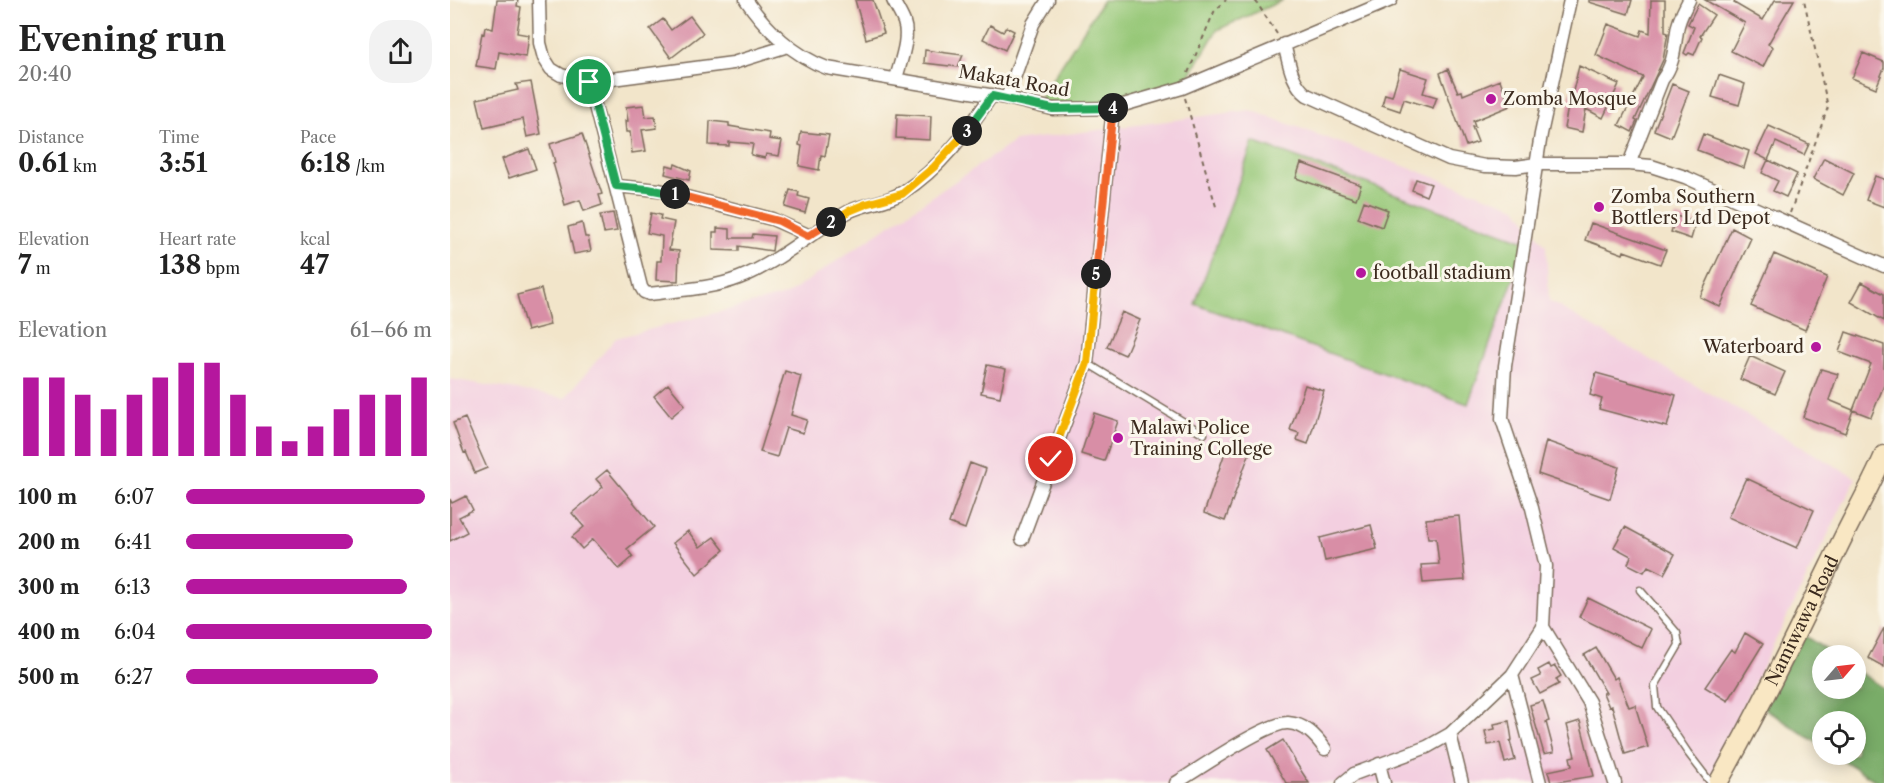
<!DOCTYPE html>
<html lang="en">
<head>
<meta charset="utf-8">
<style>
  :root { --surface:#fff; --page:#f2f2f2; --text:#222; --muted:#767676; --accent:#b5179e }
  body { margin:0; font-family:"Libre Caslon Text",serif; background:var(--page); color:var(--text); height:100vh; display:flex; flex-direction:column; font-size:22px; white-space:nowrap }
  * { box-sizing:border-box; margin:0 }
  p { font-size:20px; color:var(--muted) }
  .icon { flex:none; width:33px; height:33px; fill:none; stroke:currentColor; stroke-width:2; stroke-linecap:round; stroke-linejoin:round }
  .map { position:relative; flex:1; overflow:hidden }
  .drawer { display:flex; flex-direction:column; background:var(--surface); width:450px }
  .drawer>* { flex:none }
  .needle { width:39px; rotate:62deg }
  .tools { position:absolute; left:1362px; top:645px; display:grid; gap:12px }
  .tools a { display:grid; place-items:center; width:54px; height:54px; border-radius:50%; background:var(--surface); box-shadow:0 3px 15px #0003; font-size:30px }
  .pin { position:absolute; display:grid; place-items:center; width:51px; height:51px; color:#fff; margin:-26px; border:3px solid #fff; border-radius:50%; box-shadow:0 2px 6px #0007 }
  .km { position:absolute; width:30px; height:30px; margin:-15px; border-radius:50%; background:#222; color:#fff; font-size:16px; line-height:30px; text-align:center }
  .round { display:grid; place-items:center; flex:none; width:63px; height:63px; border-radius:24px; background:var(--page) }
  .overview { display:flex; align-items:center; justify-content:space-between; height:102px; padding:0 18px }
  h1 { font-size:33px; font-weight:700; line-height:45px }
  .stats { display:grid; grid-template-columns:repeat(3,1fr); gap:9px; height:102px; padding:6px 18px }
  .stats div { display:grid; align-content:center }
  .stats b { font-size:26px; font-weight:700 }
  .stats small { font-size:16px; font-weight:400 }
  .stats p { font-size:16px }
  .chart { height:168px; padding:12px 18px }
  .chart p { display:flex; justify-content:space-between }
  .chart svg { width:100%; height:108px; margin-top:6px; stroke:var(--accent); stroke-width:6 }
  ul { padding:0 18px; list-style:none; font-size:20px }
  li { display:grid; grid-template-columns:96px 72px 1fr; align-items:center; height:45px }
  li i { height:15px; border-radius:8px; background:var(--accent) }
  main { display:flex; flex:1; min-height:0 }
  .map>svg:first-child { display:block }
</style>
</head>
<body>
<main>
<section class="drawer">
<div class="overview"><div><h1>Evening run</h1><p>20:40</p></div><a class="round"><svg class="icon" aria-label="share" viewBox="0 0 24 24"><path d="M12 15V3M7 8l5-5 5 5M5 13v7h14v-7"/></svg></a></div>
<div class="stats">
<div><p>Distance</p><b>0.61<small> km</small></b></div>
<div><p>Time</p><b>3:51</b></div>
<div><p>Pace</p><b>6:18<small> /km</small></b></div>
</div>
<div class="stats">
<div><p>Elevation</p><b>7<small> m</small></b></div>
<div><p>Heart rate</p><b>138<small> bpm</small></b></div>
<div><p>kcal</p><b>47</b></div>
</div>
<div class="chart"><p><span>Elevation</span>61–66 m</p>
<svg viewBox="0 0 160 44" preserveAspectRatio="none"><path d="M5 44V12M15 44V12M25 44V19M35 44V25M45 44V19M55 44V12M65 44V6M75 44V6M85 44V19M95 44V32M105 44V38M115 44V32M125 44V25M135 44V19M145 44V19M155 44V12"/></svg>
</div>
<ul>
<li><b>100 m</b>6:07<i style="width:97%"></i></li>
<li><b>200 m</b>6:41<i style="width:68%"></i></li>
<li><b>300 m</b>6:13<i style="width:90%"></i></li>
<li><b>400 m</b>6:04<i style="width:100%"></i></li>
<li><b>500 m</b>6:27<i style="width:78%"></i></li>
</ul>
</section>
<div class="map">
<svg width="1434" height="783" viewBox="0 0 1434 783">
  <rect width="100%" height="100%" fill="#fbf7ec"/>
  <filter id="ink" filterUnits="userSpaceOnUse"><feTurbulence type="fractalNoise" baseFrequency=".0167" numOctaves="2"/><feDisplacementMap in="SourceGraphic" scale="12" xChannelSelector="R" yChannelSelector="G"/><feConvolveMatrix kernelMatrix="1 2 1 2 8 2 1 2 1" color-interpolation-filters="sRGB"/></filter>
  <filter id="wash" filterUnits="userSpaceOnUse"><feTurbulence type="fractalNoise" baseFrequency=".008" numOctaves="4" result="noise"/><feDisplacementMap in="SourceGraphic" scale="24" xChannelSelector="R" yChannelSelector="G"/><feGaussianBlur stdDeviation="1.35" result="paint"/><feColorMatrix in="noise" values="0 0 0 0 0 0 0 0 0 0 0 0 0 0 0 0 0 1.4 0 .05"/><feComposite in="paint" operator="in"/></filter>
  <g filter="url(#wash)">
    <rect width="100%" height="100%" fill="#f2e5ca"/>
    <path fill="#f3cfe0" d="M800,110l266,97 30,39 3,55 307,177 -137,276 -3,29h-1266v-404l115,19 51,-60 170,-43 229,-154z"/>
    <path fill="#97c878" stroke="#69794b" stroke-width="1.5" d="M653,0h180l-66,30 -35,58 -69,20 -78,-2z
      M803,142l274,100 -59,162 -273,-100z"/>
    <path fill="#79ac68" stroke="#5a6b43" stroke-width="1.5" d="M1347,631l37,24 -12,1v32h34v-18l28,19v94h-5l-44,-28 21,-1v-32h-34v24l-63,-41z"/>
    <g id="blocks">
      <path fill="#d88ea6" d="M47,0h21l-1,6 4,1 -4,26 12,2 -3,22 -27,-5 -3,17 -20,-3 6,-33 2,1 1,-7 8,2z
        M405,0h18l11,33 -18,6z
        M1139,0h43l-4,14 -39,-12z
        M1201,0h14v32l3,1 -5,27 -28,60 2,1 -5,11 -13,-7 24,-48 -47,-22 12,-31 32,12 2,-6 8,3z
        M1255,0h31l-2,3 29,17 12,-20h19l-26,44 5,3 -10,20 -32,-16 14,-28z
        M1248,4l16,11 -14,21 2,1 -8,18 -5,-2 -2,2 -3,-2 10,-26 -6,-3z
        M240,16l13,17 -32,25 -21,-29 13,-10 8,11z
        M540,25l13,7 3,-5 8,4 -9,19 -22,-11z
        M475,50l14,2 24,3 -5,12 -34,-4z
        M1413,53l21,9v6l-8,20 -24,-10z
        M1129,66l40,18 -16,34 -17,-9 -4,23 -18,-4 7,-37h2z
        M950,69l28,9 -5,15 14,4 -4,11 -29,-9 -4,12 -18,-6 3,-11 7,2z
        M998,69l10,23 4,-1 1,4 37,-15 10,26 -37,15 2,6h-3l6,15 -12,4 -26,-73z
        M1269,75l26,9 -6,21 -27,-8z
        M81,82l10,52 -14,3 -4,-18 -39,9 -7,-29 41,-9 -2,-6z
        M1222,84l17,7 -18,46 -17,-7z
        M194,105l2,12 9,-1 2,12 -15,2 4,21 -14,2 -2,-21h-4l-1,-11h3l-2,-14z
        M447,114l34,2 -1,24 -34,-2z
        M260,121l19,2v3l41,7 -1,6 13,2 -3,15 -13,-2 -1,4 -14,-3 2,-11 -24,-2v4l-20,-1z
        M1319,126l40,18 -5,11 -28,-13 -8,18 -12,-6z
        M351,132l28,3 -4,21 -4,-1 -2,15 -20,-4 3,-20 -3,-1z
        M132,134l20,60 -3,1 3,10 -18,6 -4,-11 -15,5 -12,-42 2,-1 -5,-18z
        M1253,134l46,17 -5,17 -47,-18z
        M79,149l7,20 -27,9 -7,-19z
        M1374,158l30,15 -11,22 -30,-16z
        M1318,160l29,14 -11,23 -13,-6 5,-10 -16,-8z
        M851,163l60,22 -5,14 -60,-21z
        M225,164l16,7 -2,9 -24,-6 2,-9 7,2z
        M1425,176l9,3v28l-18,-7z
        M966,179l15,5 -5,12 -14,-6z
        M340,190l9,2 -1,4 11,3 -4,14 -20,-6z
        M914,201l24,9 -6,17 -24,-9z
        M163,213l4,18 -13,2 -4,-18z
        M201,213l10,2 -1,4 14,3 -5,28 10,1 -1,30 -22,-1 1,-19h4l1,-25 -15,-3z
        M1226,216l20,6 -5,17 -20,-7z
        M132,223l3,14h3l3,14 -17,3 -6,-27z
        M1141,223l75,27 -6,14 -36,-13 -1,3 -38,-14z
        M267,228l13,1v9h22l1,-4 21,2 -2,15 -33,-5v5l-26,-1v-18h4z
        M1282,228l19,10 -31,69 -20,-10z
        M1324,254l53,23 -22,53 -54,-24z
        M1412,282l22,12v27l-33,-19z
        M91,289l9,36 -23,6 -10,-36z
        M672,312l18,8 -15,35 -18,-8z
        M1396,332l38,13v40l-13,32 -18,-7 18,-46 -32,-12z
        M1300,356l35,16 -10,22 -35,-15z
        M537,365l19,4 -6,28 -19,-4z
        M1371,369l17,5 -9,26 24,10 -8,23 -42,-16z
        M335,371l16,5 -10,39 16,5 -4,13 -17,-5 -9,29 -17,-5z
        M1146,373l80,22 -9,32 -68,-18 3,-10 -12,-4z
        M218,384l17,21 -14,12 -17,-21z
        M855,385l19,6 -16,53 -11,-4 2,-7 -9,-3z
        M644,413l24,8 -14,40 -23,-7z
        M15,418l22,50 -12,5 -9,-21 -2,1 -11,-30z
        M779,441l22,8 -26,72 -21,-8z
        M1096,441l73,26 -9,32 -72,-25z
        M520,463l16,6 -21,60 -16,-6z
        M157,470l47,57 -27,22 6,8 -14,12 -26,-30 -11,10 -10,-12 12,-10 -12,-14 31,-26 -7,-8z
        M1296,478l68,32 -17,38 -69,-31z
        M16,496l7,14 -14,7 8,15 -17,9v-42l2,4z
        M1009,516l6,64 -42,3 -2,-18 18,-1 -3,-26h-8l-2,-19z
        M921,525l6,24 -52,12 -5,-23z
        M1175,527l50,27 -11,20 -16,-8 -4,6 -16,-8 3,-8 -17,-9z
        M238,531l12,16 14,-10 10,13 -27,24 -24,-31z
        M1138,598l63,31 -9,19 -63,-31z
        M1434,628v39l-16,-9z
        M1295,633l18,11 -35,57 -23,-14 26,-38 4,3z
        M1146,648l18,31 3,-2 12,30 6,-2 13,42 -23,7 -13,-48 -3,1 -6,-14h3l-22,-38z
        M1099,664l2,4 4,-2 6,10 -5,3 3,5 -19,10 -8,-14 9,-4 -3,-6z
        M1093,701l6,20 -3,1 8,30 -10,2 -14,-49z
        M1059,721l3,19 -2,1 5,19 -10,3 -5,-20 -12,2 -3,-14 10,-2 -1,-5z
        M1130,721l14,55 -43,7 -3,-12 24,-5 -2,-9 5,-1 -8,-31z
        M833,740l15,26 11,17h-23l-4,-7 -15,-26z"/>
    </g>
  </g>
  <g filter="url(#ink)">
    <use href="#blocks" fill-opacity="0" stroke="#7b6b5a" stroke-width="1.5"/>
    <g fill="none" stroke-linecap="round" stroke-linejoin="round">
      <defs>
        <path id="lane" d="M637,363l117,71
          M1190,590l37,43 2,12 -24,41 2,21 31,46 23,30"/>
        <path id="street" d="M89,0l1,43 4,15 7,11 10,6 28,7 144,-19 55,-17
          M296,0c20,29 48,56 81,68l180,30 46,11 60,-1 69,-20 209,-88
          M443,0c3,7 8,14 11,22 6,17 -4,40 -8,57
          M834,44c5,18 7,39 23,51l142,64 36,7 31,1 20,-3h93l22,2 34,11 199,89
          M139,82l52,205 3,5 5,2c30,-4 62,-5 90,-16 39,-15 72,-46 109,-66 17,-9 39,-9 55,-20 37,-23 65,-62 89,-97
          M557,98l26,-74 15,-24
          M1179,164l33,-84c12,-16 12,-30 15,-49 1,-11 7,-21 12,-31
          M166,186l43,4 113,29 36,16
          M572,539l65,-176 26,-255
          M1093,627l46,75 26,81
          M1062,675l28,108
          M1000,734l12,49
          M929,764l5,19
          M726,783c21,-13 91,-61 112,-60 17,1 28,13 37,26
          M893,783l11,-9 73,-27 23,-13 62,-59 31,-48 3,-61 -14,-58 -30,-89 3,-53 36,-232 29,-134"/>
        <g id="secondary">
          <path id="s1" d="M1268,783c43,-76 81,-155 119,-233 15,-32 33,-62 47,-95"/>
        </g>
      </defs>
      <use href="#lane" stroke="#7b6b5a" stroke-width="9"/>
      <use href="#street" stroke="#7b6b5a" stroke-width="15"/>
      <use href="#secondary" stroke="#7b6b5a" stroke-width="21"/>
      <path stroke="#7b6b5a" stroke-width="2" stroke-dasharray="4.5 4.5" stroke-linecap="butt" d="M805,0l22,34
        M738,73l26,-61 12,-12
        M735,98l32,112
        M1340,213l38,-106 -24,-107"/>
      <use href="#lane" stroke="#fff" stroke-width="6"/>
      <use href="#street" stroke="#fff" stroke-width="12"/>
      <use href="#secondary" stroke="#f9e7c3" stroke-width="18"/>
    </g>
  </g>
  <g fill="none" stroke-linecap="round" stroke-linejoin="round" filter="url(#ink)">
    <defs>
      <path id="split-1" d="M139,82l27,104 32,3 27,5"/>
      <path id="split-2" d="M225,194l104,27 29,15 23,-14"/>
      <path id="split-3" d="M381,222l18,-11 17,-7 36,-10 32,-27 33,-36"/>
      <path id="split-4" d="M517,131l25,-35 61,13 60,-1"/>
      <path id="split-5" d="M646,274l17,-166"/>
      <path id="split-6" d="M601,459l36,-96 9,-89"/>
    </defs>
    <use href="#split-1" stroke="#fff" stroke-width="12"/>
    <use href="#split-2" stroke="#fff" stroke-width="12"/>
    <use href="#split-3" stroke="#fff" stroke-width="12"/>
    <use href="#split-4" stroke="#fff" stroke-width="12"/>
    <use href="#split-5" stroke="#fff" stroke-width="12"/>
    <use href="#split-6" stroke="#fff" stroke-width="12"/>
    <use href="#split-1" stroke="#22a559" stroke-width="8"/>
    <use href="#split-2" stroke="#f0652b" stroke-width="8"/>
    <use href="#split-3" stroke="#f5b400" stroke-width="8"/>
    <use href="#split-4" stroke="#22a559" stroke-width="8"/>
    <use href="#split-5" stroke="#f0652b" stroke-width="8"/>
    <use href="#split-6" stroke="#f5b400" stroke-width="8"/>
  </g>
  <g fill="#b5179e" stroke="#fbf7ec" stroke-width="2">
    <circle cx="1041" cy="99" r="6"/>
    <circle cx="1149" cy="207" r="6"/>
    <circle cx="911" cy="273" r="6"/>
    <circle cx="1366" cy="347" r="6"/>
    <circle cx="668" cy="438" r="6"/>
  </g>
  <g text-anchor="middle" dominant-baseline="central" stroke-width="6" stroke-linejoin="round" paint-order="stroke">
    <g font-size="18" fill="#3b2a1e" stroke="#fbf7ec">
      <text transform="translate(564 81) rotate(10)">Makata Road</text>
      <text stroke="none"><textPath href="#s1" startOffset="183">Namiwawa Road</textPath></text>
    </g>
    <g font-size="18" fill="#3b2a1e" stroke="#fbf7ec" text-anchor="start">
      <text x="1053" y="99">Zomba Mosque</text>
      <text x="1161" y="197">Zomba Southern<tspan x="1161" dy="21">Bottlers Ltd Depot</tspan></text>
      <text x="923" y="273">football stadium</text>
      <text x="1354" y="347" text-anchor="end">Waterboard</text>
      <text x="680" y="428">Malawi Police<tspan x="680" dy="21">Training College</tspan></text>
    </g>
  </g>
</svg>
<div class="tools">
<a><svg class="needle" viewBox="-14 -14 28 28"><path d="M0-13l5 13h-10z" fill="#e53935"/><path d="M0 13l5-13h-10z" fill="#767676"/></svg></a>
<a><svg class="icon" aria-label="locate" viewBox="0 0 24 24"><circle cx="12" cy="12" r="6"/><path d="M12 2v4M12 18v4M2 12h4M18 12h4"/></svg></a>
</div>
<div class="pin" style="left:139px;top:82px;background:#1e9e55"><svg class="icon" aria-label="arrive" viewBox="0 0 24 24"><path d="M6 21V4h12l-3 4 3 4H6"/></svg></div>
<div class="pin" style="left:601px;top:459px;background:#d93025"><svg class="icon" aria-label="check" viewBox="0 0 24 24"><path d="M5 12l5 5 9-10"/></svg></div>
<b class="km" style="left:225px;top:194px">1</b>
<b class="km" style="left:381px;top:222px">2</b>
<b class="km" style="left:517px;top:131px">3</b>
<b class="km" style="left:663px;top:108px">4</b>
<b class="km" style="left:646px;top:274px">5</b>
</div>
</main>
</body>
</html>
